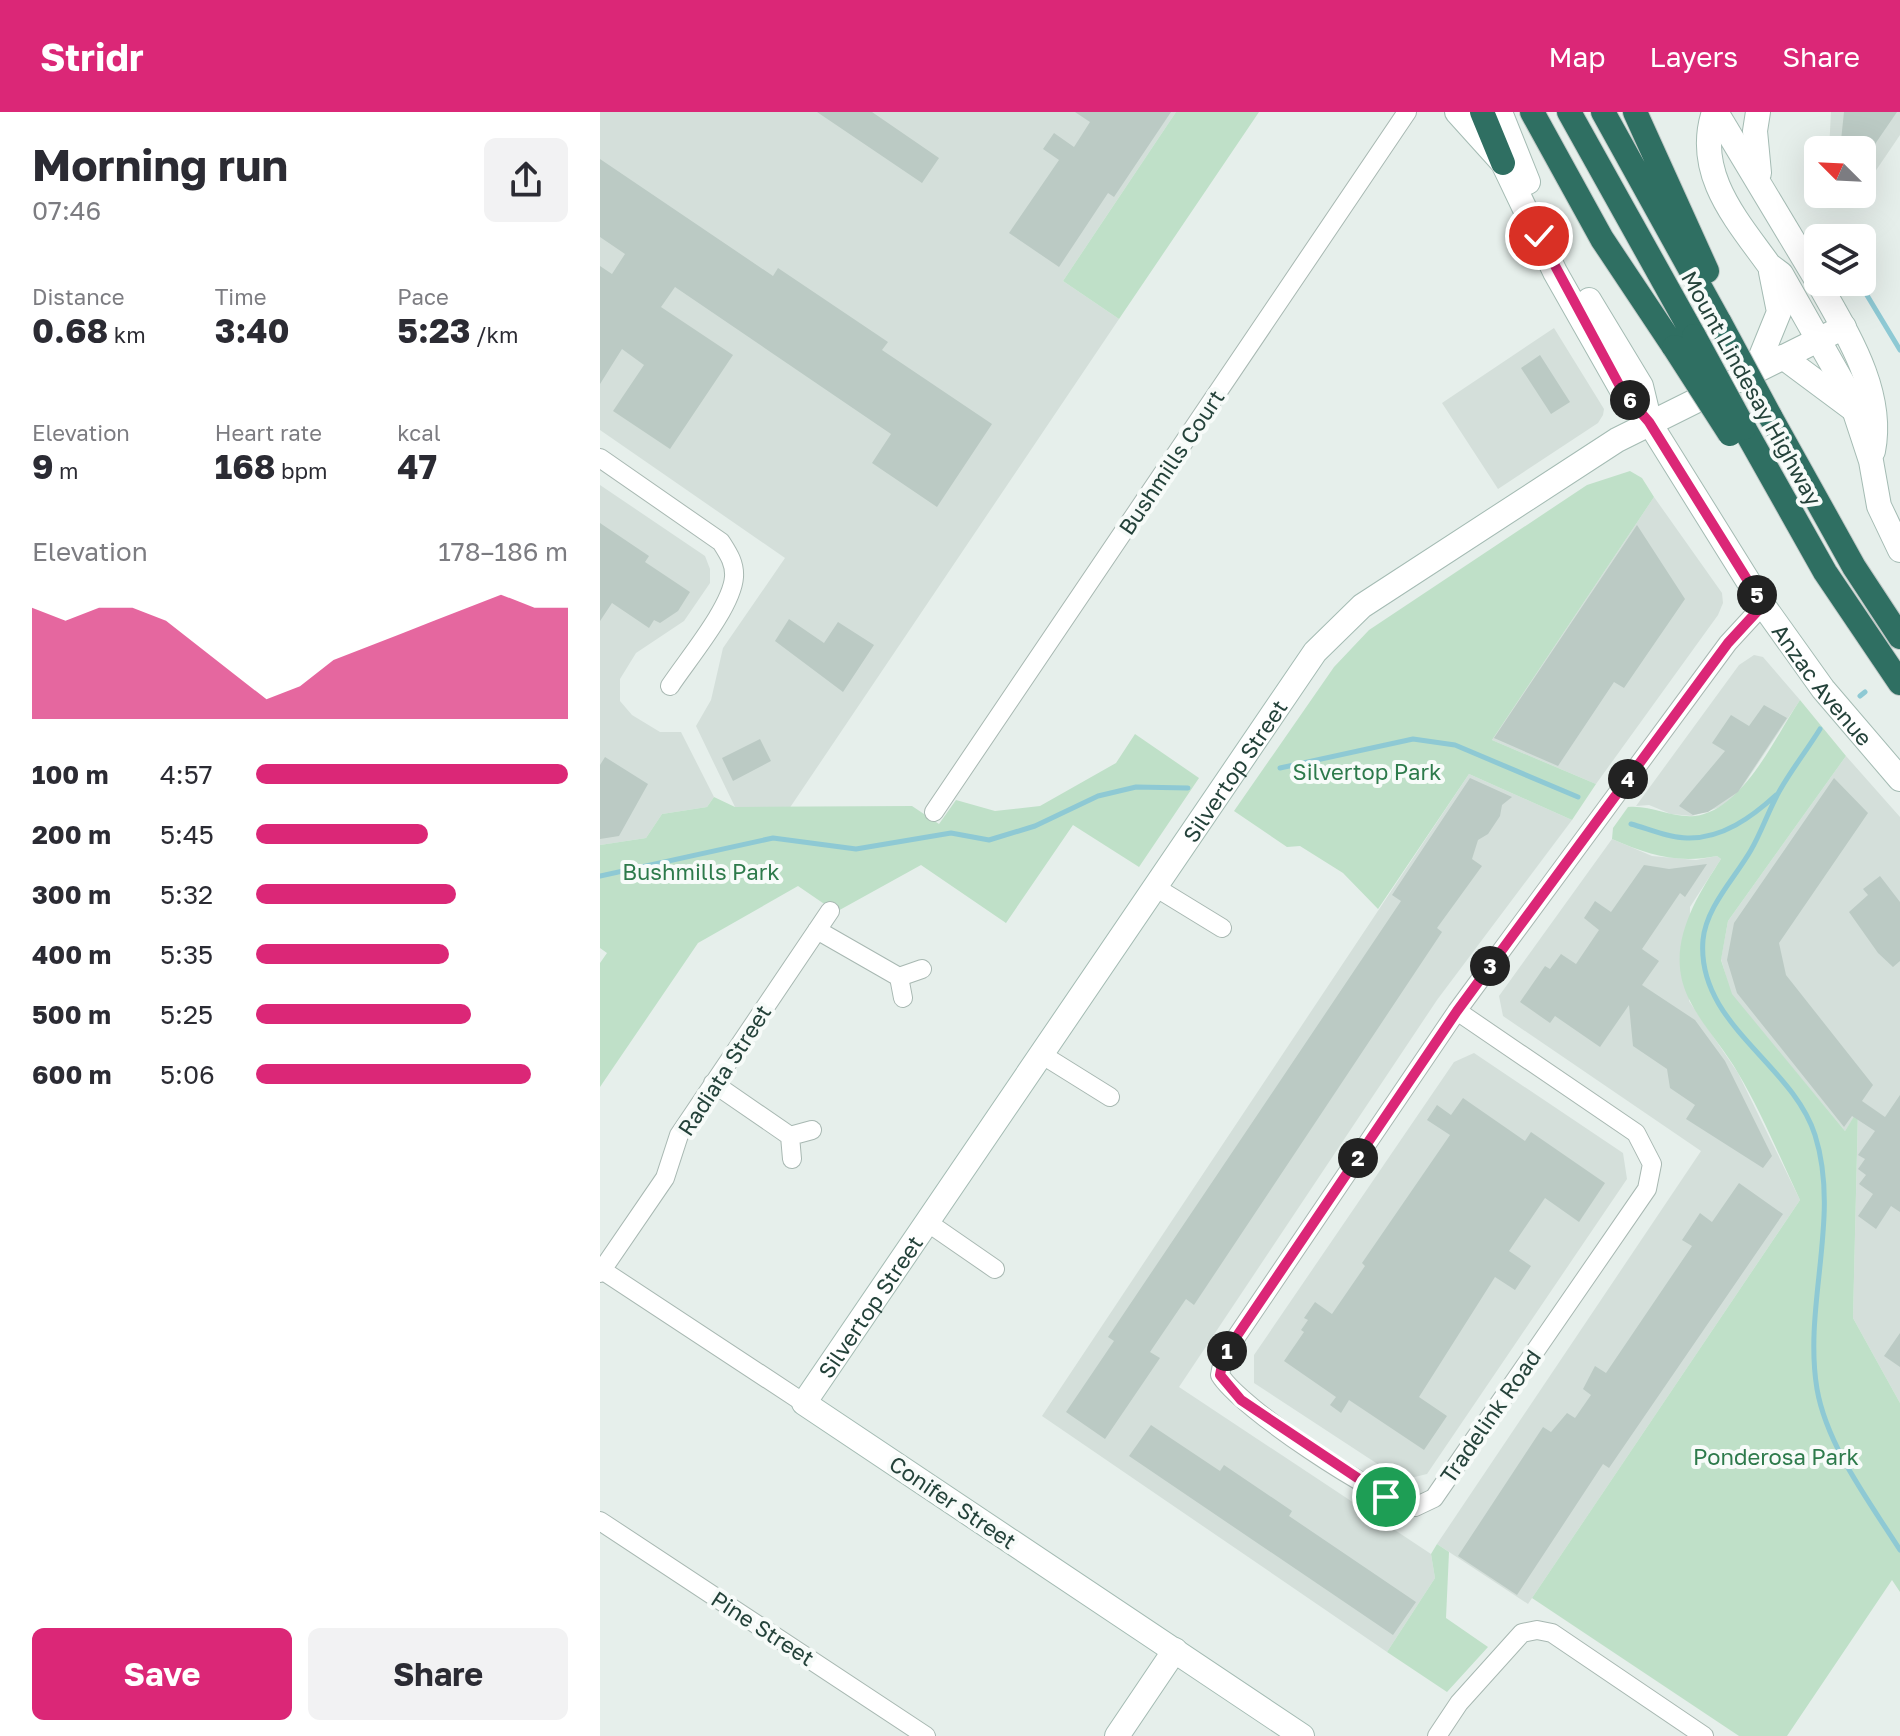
<!DOCTYPE html>
<html lang="en">
<head>
<meta charset="utf-8">
<style>
  :root { --surface:#fff; --page:#f2f2f3; --text:#2b2b33; --muted:#7c7c81; --accent:#db2777 }
  body { margin:0; font-family:"Golos Text",sans-serif; background:var(--page); color:var(--text); height:100vh; display:flex; flex-direction:column; font-size:30px; white-space:nowrap }
  * { box-sizing:border-box; margin:0 }
  p { font-size:26px; color:var(--muted) }
  .icon { flex:none; width:44px; height:44px; fill:none; stroke:currentColor; stroke-width:2; stroke-linecap:round; stroke-linejoin:round }
  .map { position:relative; flex:1; overflow:hidden }
  .panel { display:flex; flex-direction:column; background:var(--surface); width:600px }
  .panel>* { flex:none }
  .needle { width:52px; rotate:294deg }
  .fabs { position:absolute; left:1204px; top:24px; display:grid; gap:16px }
  .fabs a { display:grid; place-items:center; width:72px; height:72px; border-radius:12px; background:var(--surface); box-shadow:0 8px 32px #0002; font-size:40px }
  .pin { position:absolute; display:grid; place-items:center; width:68px; height:68px; color:#fff; margin:-34px; border:4px solid #fff; border-radius:50%; box-shadow:0 2px 8px #0007 }
  .km { position:absolute; width:40px; height:40px; margin:-20px; border-radius:50%; background:#222; color:#fff; font-size:22px; line-height:40px; text-align:center }
  .round { display:grid; place-items:center; flex:none; width:84px; height:84px; border-radius:12px; background:var(--page) }
  .summary { display:flex; align-items:center; justify-content:space-between; height:136px; padding:0 32px }
  h1 { font-size:44px; font-weight:700; line-height:60px }
  .figures { display:grid; grid-template-columns:repeat(3,1fr); gap:12px; height:136px; padding:8px 32px }
  .figures div { display:grid; align-content:center }
  .figures b { font-size:34px; font-weight:700 }
  .figures small { font-size:22px; font-weight:400 }
  .figures p { font-size:22px }
  .chart { height:224px; padding:16px 32px }
  .chart p { display:flex; justify-content:space-between }
  .chart svg { width:100%; height:144px; margin-top:8px; fill:var(--accent); opacity:.7 }
  .action { display:flex; gap:16px; margin-top:auto; padding:16px 32px }
  .action a { flex:1; height:92px; border-radius:12px; background:var(--accent); color:#fff; font-size:32px; font-weight:700; line-height:92px; text-align:center }
  .action a+a { background:var(--page); color:var(--text) }
  ul { padding:0 32px; list-style:none; font-size:26px }
  li { display:grid; grid-template-columns:128px 96px 1fr; align-items:center; height:60px }
  li i { height:20px; border-radius:10px; background:var(--accent) }
  header { display:flex; align-items:center; gap:48px; box-sizing:border-box; height:112px; padding:0 40px; background:var(--accent); color:#fff }
  header strong { font-size:38px }
  nav { display:flex; gap:44px; margin-inline-start:auto; font-size:28px }
  main { display:flex; flex:1; min-height:0 }
  .map>svg:first-child { display:block }
</style>
</head>
<body>
<header>
<strong>Stridr</strong>
<nav><a>Map</a><a>Layers</a><a>Share</a></nav>
</header>
<main>
<section class="panel">
<div class="summary"><div><h1>Morning run</h1><p>07:46</p></div><a class="round"><svg class="icon" aria-label="share" viewBox="0 0 24 24"><path d="M12 15V3M7 8l5-5 5 5M5 13v7h14v-7"/></svg></a></div>
<div class="figures">
<div><p>Distance</p><b>0.68<small> km</small></b></div>
<div><p>Time</p><b>3:40</b></div>
<div><p>Pace</p><b>5:23<small> /km</small></b></div>
</div>
<div class="figures">
<div><p>Elevation</p><b>9<small> m</small></b></div>
<div><p>Heart rate</p><b>168<small> bpm</small></b></div>
<div><p>kcal</p><b>47</b></div>
</div>
<div class="chart"><p><span>Elevation</span>178–186 m</p>
<svg viewBox="0 0 160 44" preserveAspectRatio="none"><path d="M0 44V10L10 14L20 10L30 10L40 14L50 22L60 30L70 38L80 34L90 26L100 22L110 18L120 14L130 10L140 6L150 10L160 10V44z"/></svg>
</div>
<ul>
<li><b>100 m</b>4:57<i style="width:100%"></i></li>
<li><b>200 m</b>5:45<i style="width:55%"></i></li>
<li><b>300 m</b>5:32<i style="width:64%"></i></li>
<li><b>400 m</b>5:35<i style="width:62%"></i></li>
<li><b>500 m</b>5:25<i style="width:69%"></i></li>
<li><b>600 m</b>5:06<i style="width:88%"></i></li>
</ul>
<div class="action"><a>Save</a><a>Share</a></div>
</section>
<div class="map">
<svg width="1300" height="1624" viewBox="0 0 1300 1624">
  <rect width="100%" height="100%" fill="#e6efeb"/>
  <path fill="#d4dfda" d="M0,0h576l-113,169 56,38 -330,490 -54,-2 -39,-81 15,-26 12,-52 62,-90 -185,-128z
    M1231,0h69v23l-38,56v-41h-33z
    M954,216l50,81 -1,6 -5,8 -100,66 -56,-86z
    M0,373l105,71 5,13v14l-26,38 -48,32 -16,26v22l12,14 28,17h21l33,65 -7,10 -45,7 -16,24 -46,7z
    M1054,385l68,96 1,10 -5,12 -122,169 -104,-44z
    M1154,543l9,2 37,43 -61,92 -15,14 -32,10 -21,-2 -22,-9 -13,1 103,-141z
    M1246,644l54,61v586l-47,-85 5,-206 -13,19 -114,-137 -10,-35 7,-38z
    M869,662l103,46 -135,180 -258,387 252,167 4,24 -48,74 -345,-236z
    M1012,727l40,17 44,4 21,-4 4,3 -31,48 -1,94 49,72 62,127 -272,404 -91,-60 264,-393 -198,-135 -4,-20z
    M874,941l149,100 4,26 -200,295 -25,6 -148,-97v-28l200,-293z"/>
  <path fill="#bfe0c8" d="M576,0h83l-140,207 -56,-38z
    M1030,359l12,7 12,19 -162,243 104,44 -24,36 -103,-46 -91,135 -35,-36 -43,-27 -13,1 -53,-36 100,-144 35,-37 218,-145z
    M1200,588l46,56 -118,165 -7,39 11,34 113,137 13,-21 -5,208 47,85v189l-8,-12 -105,156h-48l-207,-138 268,-398c-20,-42 -38,-87 -62,-127 -14,-25 -35,-46 -48,-72 -27,-51 4,-100 31,-142l-4,-3c-40,8 -68,-1 -105,-17l1,-11 15,-21c24,-2 43,11 67,9 48,-6 80,-79 105,-116z
    M535,622l64,44 -60,89 -66,-42 -67,98 -85,-58 -85,47 -38,-26 -100,57 -98,144v-124l7,-10 -7,-5v-103l46,-7 16,-24 45,-7 7,-10 21,10 177,-1 27,18 17,-24 39,11 45,-5 76,-43z
    M837,1432l12,8 -3,66 42,29 -41,45 -60,-40 48,-74 -4,-24z"/>
  <g fill="none" stroke-linecap="round" stroke-linejoin="round">
    <path stroke="#8ec9d4" stroke-width="5" d="M1259,170l41,68
      M1260,584l5,-4
      M1220,617c-13,21 -28,40 -40,61 -11,19 -18,41 -29,60 -16,28 -45,57 -48,90 -7,84 89,123 112,195 26,82 -12,170 2,254 10,57 52,112 83,161
      M680,656l133,-29 42,6 123,52
      M1031,712c18,5 38,14 56,14 35,1 65,-21 89,-43
      M0,764l173,-38 83,11 95,-16 38,7 46,-14 63,-30 38,-9 52,1"/>
  </g>
  <path fill="#bbcac4" d="M217,0h55l67,46 -17,25z
    M475,0h96l-57,85 -6,-4 -49,74 -50,-34 50,-73 -16,-11 11,-16 20,14 16,-25z
    M1244,0h53l-35,51v-13h-22z
    M0,47l173,117 5,-8 110,74 -6,8 110,74 -55,83 -65,-44 19,-29 -216,-147 -14,20 72,48 -63,94 -57,-38 31,-46 -22,-16 -22,35v-118l12,8 13,-20 -25,-17z
    M940,243l30,47 -19,12 -30,-46z
    M0,411l49,33 -4,6 45,30 -12,19 -18,12 -6,-3 -5,8 -37,-25 -12,18z
    M1037,413l48,74 -61,89 -10,-6 -56,84 -64,-28z
    M189,507l35,24 14,-21 36,23 -31,47 -68,-51z
    M1164,593l23,13 -49,74 -30,20 -15,3 -14,-9 46,-55 -13,-8 19,-28 18,11z
    M160,627l11,22 -38,20 -11,-23z
    M5,645l43,27 -29,52 -19,3v-74z
    M870,666l42,19 -10,8 -2,11 -12,18 -10,6 -6,19 10,7 -45,62 5,4 -248,373 -8,-6 -36,53 10,6 -55,81 -39,-27 48,-71 -6,-4 293,-436 -9,-6z
    M1234,666l34,35 -89,130 7,32 87,110 -11,16 23,16 15,-22v117l-9,-6 -15,23 -18,-13 15,-22 -14,-10 7,-9 -8,-6 7,-10 -7,-4 17,-24 -23,-15 -8,11 -107,-134 -10,-33 7,-37z
    M1107,752l-22,33 -5,-4 -38,56 17,12 -17,24 53,35 30,41 47,95 -9,12 -77,-49 9,-14 -25,-17 -3,-19 -34,-23 -4,-41 -29,42 -45,-31 -5,7 -30,-21 25,-36 5,3 11,-15 15,10 23,-34 -15,-12 11,-17 16,11 33,-47 25,4z
    M1280,764l20,26v59l-7,6 -15,-14 -29,-41 19,-17 -5,-6z
    M863,986l62,43 6,-9 74,51 -26,39 -34,-24 -36,53 22,15 -16,24 -20,-13 -76,120 28,19 -23,34 -75,-50 -8,13 -11,-8 6,-8 -52,-36 20,-29 -3,-2 7,-10 -4,-2 11,-16 17,12 33,-48 -3,-3 88,-128 -23,-15 10,-15 14,10z
    M1139,1071l44,31 -174,254 -6,-4 -86,131 -59,-39 85,-129 8,5 16,-19 8,5 16,-23 -8,-6 12,-23 11,7 86,-127 -10,-6 18,-27 12,9z
    M1300,1221v34l-16,-11z
    M551,1313l69,46 4,-6 68,46 -3,5 127,86 -23,33 -264,-179z"/>
  <g fill="none" stroke-linecap="round" stroke-linejoin="round">
    <defs>
      <path id="street" d="M0,346l121,84c7,11 14,21 13,35 -2,30 -47,83 -64,109
        M334,700l473,-700
        M555,775l67,41
        M217,818l82,47
        M303,886l-4,-21 23,-8
        M857,899l179,122 16,31 -5,25 -213,309 -19,9c-38,-8 -175,-99 -195,-132l4,-20 233,-344 271,-368 35,-38
        M441,942l69,43
        M113,971l77,53
        M192,1047l-2,-23 22,-6
        M327,1110l68,47
        M2,1158l202,133
        M0,1161l65,-95 14,-43 151,-224
        M0,1409l326,215
        M837,1624l22,-33 63,-70 15,-3 15,3 152,103"/>
      <g id="secondary">
        <path id="s1" d="M857,0l46,51 52,109 68,120 26,30 114,183 60,84 77,90"/>
        <path d="M900,0l28,70"/>
        <path d="M1114,0c-20,61 22,107 55,153l12,9 68,120 22,67 8,45 21,44"/>
        <path d="M1116,0l102,170"/>
        <path d="M1158,0l-3,19 4,42"/>
        <path d="M1218,170c28,50 67,109 55,169"/>
        <path d="M989,188l52,86 8,33"/>
        <path d="M1183,245l70,52"/>
        <path d="M1155,259l24,-59 -8,-40"/>
        <path d="M517,1624l58,-86"/>
        <path id="s2" d="M702,1624l-498,-333 511,-751 47,-46 255,-166 227,-113"/>
      </g>
      <path id="highway" d="M882,0l21,51
        M932,0l70,127 72,108
        M969,0l125,224
        M1003,0l117,211
        M1035,0l72,159
        M1170,304l84,151 46,70
        M1144,316l81,144 75,111"/>
    </defs>
    <use href="#street" stroke="#a8b8b2" stroke-width="20"/>
    <use href="#secondary" stroke="#a4bbb3" stroke-width="26"/>
    <use href="#highway" stroke="#c2cac8" stroke-width="26"/>
    <use href="#street" stroke="#fff" stroke-width="18"/>
    <use href="#secondary" stroke="#fff" stroke-width="24"/>
    <use href="#highway" stroke="#2f6f62" stroke-width="24"/>
    <defs>
      <path id="highway-bridge" d="M1120,211l50,93
        M1094,224l50,92
        M1074,235l56,87"/>
    </defs>
    <use href="#highway-bridge" stroke="#c2cac8" stroke-width="26" stroke-linecap="butt"/>
    <use href="#highway-bridge" stroke="#2f6f62" stroke-width="24"/>
  </g>
  <g fill="none" stroke-linecap="round" stroke-linejoin="round">
    <defs>
      <path id="route" d="M786,1385l-145,-97 -21,-25 4,-20 233,-344 271,-368 35,-38 -114,-183 -26,-30 -84,-156"/>
    </defs>
    <use href="#route" stroke="#fff" stroke-width="16"/>
    <use href="#route" stroke="#db2777" stroke-width="10"/>
  </g>
  <g text-anchor="middle" dominant-baseline="central" stroke-width="8" stroke-linejoin="round" paint-order="stroke">
    <g font-size="22" fill="#24423a" stroke="#f7fbf9">
      <text transform="translate(1152 276) rotate(61)">Mount Lindesay Highway</text>
      <text transform="translate(571 350) rotate(-56)">Bushmills Court</text>
      <text stroke="none"><textPath href="#s1" startOffset="682">Anzac Avenue</textPath></text>
      <text stroke="none"><textPath href="#s2" startOffset="1364">Silvertop Street</textPath></text>
      <text transform="translate(124 958) rotate(-57)">Radiata Street</text>
      <text stroke="none"><textPath href="#s2" startOffset="716">Silvertop Street</textPath></text>
      <text transform="translate(890 1304) rotate(-55)">Tradelink Road</text>
      <text transform="translate(353 1390) rotate(34)">Conifer Street</text>
      <text transform="translate(163 1516) rotate(33)">Pine Street</text>
    </g>
    <g font-size="22" fill="#2d7a4b" stroke="#f7fbf9">
      <text x="767" y="659">Silvertop Park</text>
      <text x="101" y="759">Bushmills Park</text>
      <text x="1176" y="1344">Ponderosa Park</text>
    </g>
  </g>
</svg>
<div class="fabs">
<a><svg class="needle" viewBox="-14 -14 28 28"><path d="M0-13l5 13h-10z" fill="#e53935"/><path d="M0 13l5-13h-10z" fill="#7c7c81"/></svg></a>
<a><svg class="icon" aria-label="layers" viewBox="0 0 24 24"><path d="M12 4l9 5-9 5-9-5zM3 14l9 5 9-5"/></svg></a>
</div>
<div class="pin" style="left:786px;top:1385px;background:#1e9e55"><svg class="icon" aria-label="arrive" viewBox="0 0 24 24"><path d="M6 21V4h12l-3 4 3 4H6"/></svg></div>
<div class="pin" style="left:939px;top:124px;background:#d93025"><svg class="icon" aria-label="check" viewBox="0 0 24 24"><path d="M5 12l5 5 9-10"/></svg></div>
<b class="km" style="left:627px;top:1239px">1</b>
<b class="km" style="left:758px;top:1046px">2</b>
<b class="km" style="left:890px;top:854px">3</b>
<b class="km" style="left:1028px;top:667px">4</b>
<b class="km" style="left:1157px;top:483px">5</b>
<b class="km" style="left:1030px;top:288px">6</b>
</div>
</main>
</body>
</html>
